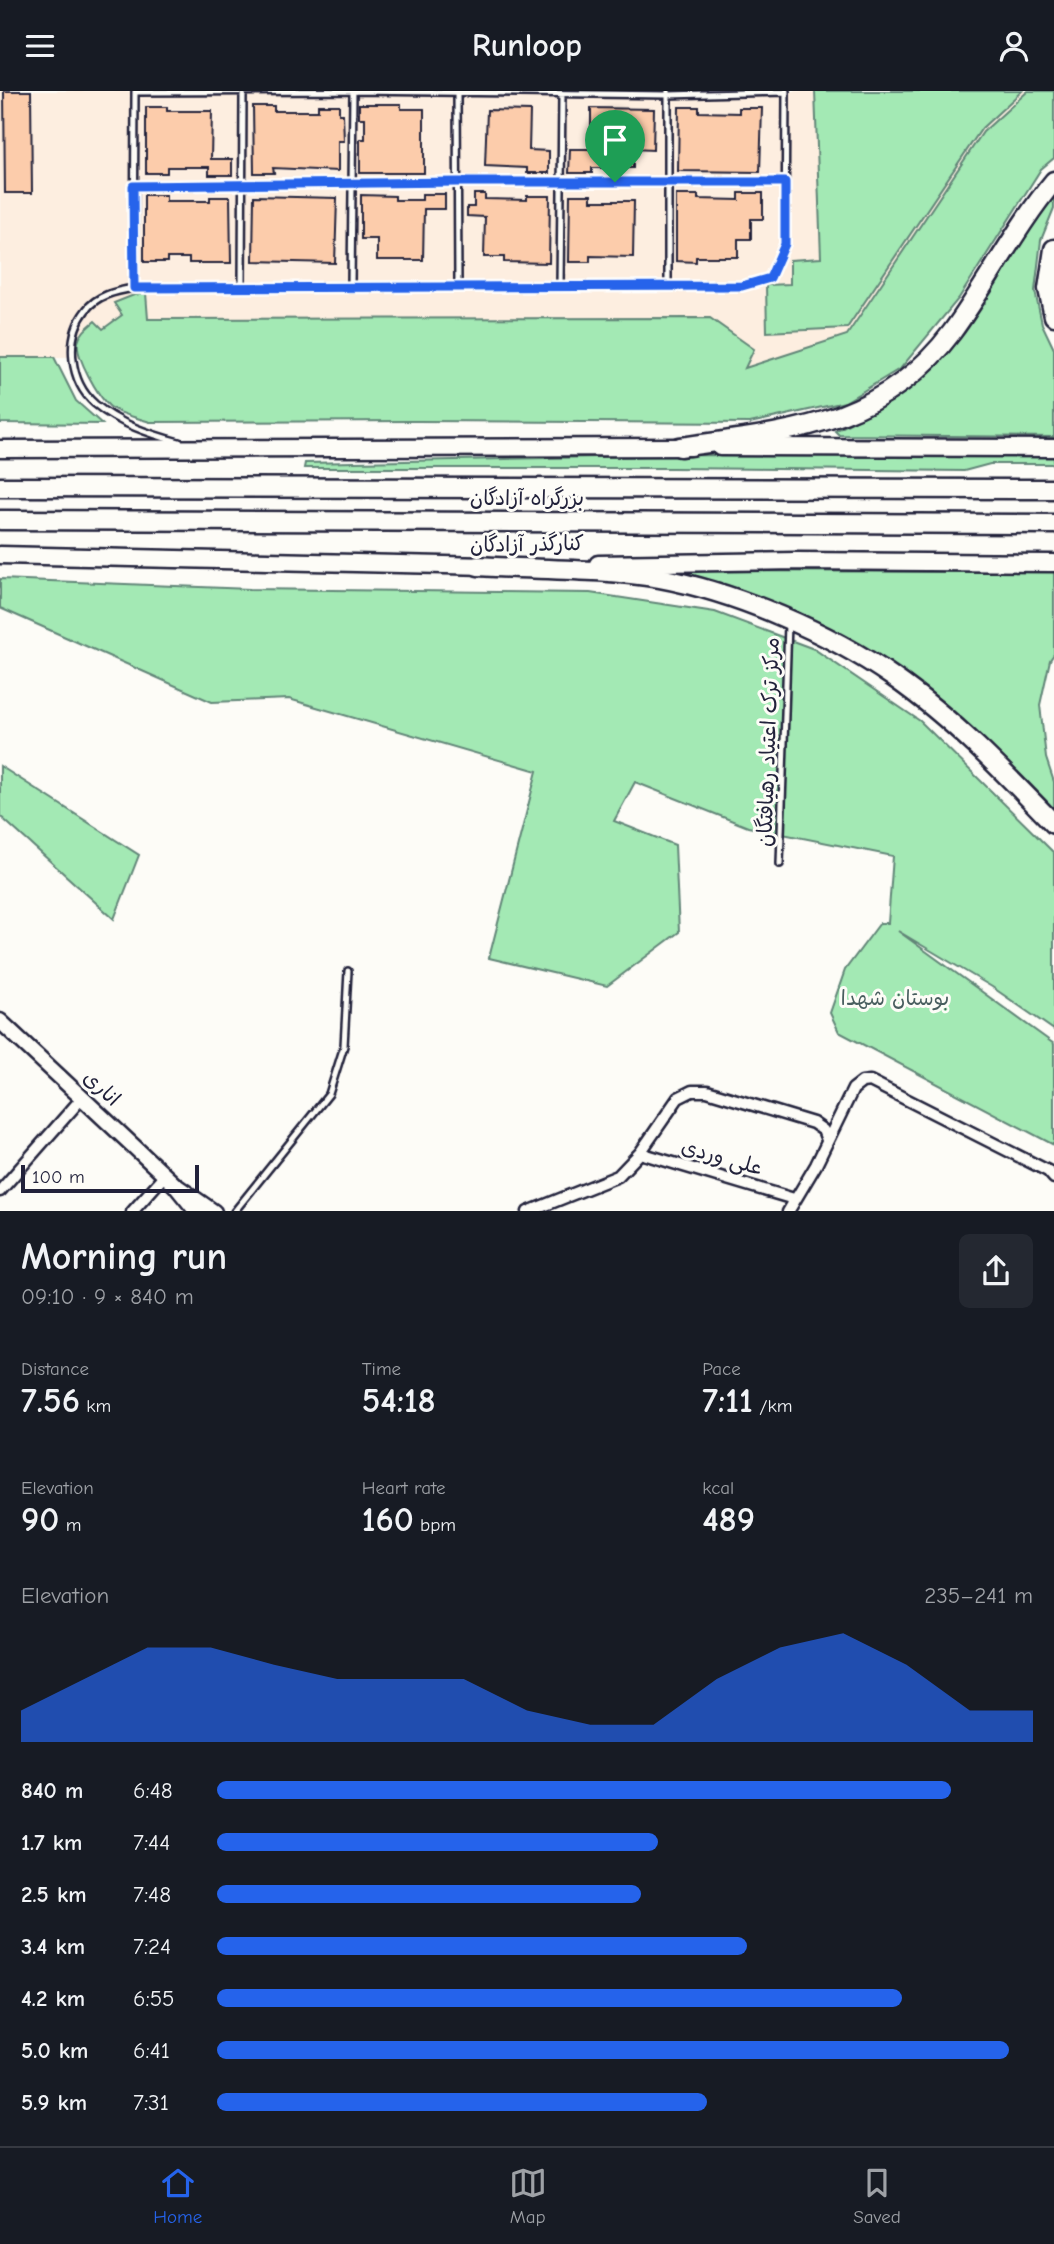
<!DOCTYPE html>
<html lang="en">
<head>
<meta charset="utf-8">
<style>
  :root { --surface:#171b24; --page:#242831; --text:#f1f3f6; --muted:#9ea1a6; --line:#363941; --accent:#2563eb }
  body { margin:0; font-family:"Comic Neue","Playpen Sans Arabic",sans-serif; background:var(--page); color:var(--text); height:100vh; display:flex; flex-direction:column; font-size:26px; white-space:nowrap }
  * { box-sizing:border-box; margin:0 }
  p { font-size:23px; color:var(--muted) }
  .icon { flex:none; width:38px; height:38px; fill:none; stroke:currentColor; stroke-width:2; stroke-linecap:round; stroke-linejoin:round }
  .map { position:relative; height:1120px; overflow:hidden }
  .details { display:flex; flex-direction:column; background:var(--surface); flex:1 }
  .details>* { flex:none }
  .scale { position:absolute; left:21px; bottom:18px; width:178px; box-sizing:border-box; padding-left:7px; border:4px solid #22223b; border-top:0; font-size:19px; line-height:24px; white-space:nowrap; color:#22223b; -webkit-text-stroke:5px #fdfcf7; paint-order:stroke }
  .pin { position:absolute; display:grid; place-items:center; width:60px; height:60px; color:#fff; margin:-72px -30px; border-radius:50% 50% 50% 0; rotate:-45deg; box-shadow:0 0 7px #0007 }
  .pin .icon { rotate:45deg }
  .round { display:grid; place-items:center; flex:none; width:74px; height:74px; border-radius:10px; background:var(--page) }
  .overview { display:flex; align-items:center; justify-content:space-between; height:119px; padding:0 21px }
  h1 { font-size:38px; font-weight:700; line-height:52px }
  .metrics { display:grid; grid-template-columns:repeat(3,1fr); gap:10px; height:119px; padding:7px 21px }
  .metrics div { display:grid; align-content:center }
  .metrics b { font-size:35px; font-weight:700 }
  .metrics small { font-size:19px; font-weight:400 }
  .metrics p { font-size:19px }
  .chart { height:196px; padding:14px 21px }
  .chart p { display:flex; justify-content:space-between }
  .chart svg { width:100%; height:126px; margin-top:7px; fill:var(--accent); opacity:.7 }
  ul { padding:0 21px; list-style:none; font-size:23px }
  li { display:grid; grid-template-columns:112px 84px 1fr; align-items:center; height:52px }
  li i { height:18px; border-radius:9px; background:var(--accent) }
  header { display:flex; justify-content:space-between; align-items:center; height:91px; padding:0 21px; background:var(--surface); font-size:32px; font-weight:700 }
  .tab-bar { display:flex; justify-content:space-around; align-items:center; height:98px; border-top:2px solid var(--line); background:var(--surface); font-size:19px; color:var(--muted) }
  .tab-bar a { display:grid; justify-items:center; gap:4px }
  .tab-bar .active { color:var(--accent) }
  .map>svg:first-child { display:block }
</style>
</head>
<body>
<header><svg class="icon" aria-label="menu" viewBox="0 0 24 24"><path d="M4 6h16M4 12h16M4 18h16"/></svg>Runloop<svg class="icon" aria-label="person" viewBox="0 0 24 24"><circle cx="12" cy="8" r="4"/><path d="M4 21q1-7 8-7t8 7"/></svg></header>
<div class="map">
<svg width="1054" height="1121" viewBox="0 0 1054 1121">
  <rect width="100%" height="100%" fill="#fdfcf7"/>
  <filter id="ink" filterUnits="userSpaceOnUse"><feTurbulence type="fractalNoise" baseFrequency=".0143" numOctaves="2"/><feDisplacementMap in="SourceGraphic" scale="14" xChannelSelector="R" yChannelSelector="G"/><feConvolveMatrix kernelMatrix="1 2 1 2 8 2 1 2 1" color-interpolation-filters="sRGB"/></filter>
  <g filter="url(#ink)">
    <path fill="#fdeee0" d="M0,0h1028l-45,42 -136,202 -103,33 -744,-12z"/>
    <path fill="#a3e9b4" stroke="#628678" stroke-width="2" d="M815,0h207l-40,37 -135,200 -80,4 -1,-47 24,-1v-24l31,-2z
      M1028,0h26v67l-13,11 -82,129 -58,70 -56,34 -95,21 -334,-2 -266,1c-12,-4 -32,-8 -41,-16 -11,-10 -34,-50 -31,-64 2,-9 10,-15 17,-21l8,8 19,-14 -8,-12 20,-8 12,-2 2,26 562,-1 44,31 -9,19 102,-33 136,-203z
      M1054,98v19l-13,32 -6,51 7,33 12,25v88l-215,-2 -4,-4 64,-34 52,-52z
      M0,266h54l22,44 26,23 -102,-1z
      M695,364l359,2v7h-64l-26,7 -291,-3h-369l1,-5z
      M683,480l371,1v82l-4,6 -10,45 6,53 8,24v34l-172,-156 -153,-72z
      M0,488l250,10 340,4 125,19 99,37 106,72 134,132v177l-62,-43 -94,-56 156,113v101l-215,-113 -9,-19 15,-43 35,-47h8l5,-67 -145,-29 -113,-45 -21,39 61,24 4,87 -72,54 -118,-28 48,-187 -248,-72 -77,3 -212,-94z
      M0,675l139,89 -25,64 -114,-103z"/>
    <path fill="#fcccab" stroke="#22223b" stroke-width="2" d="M4,0h27l1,102h-27z
      M359,13h42v5h23v64h-64v-34h5v-21h-6z
      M318,14h21v9h4l1,27h-6v30l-65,-3 1,5h-20l-1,-67h21v5h44z
      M146,16h21v4h45l-1,48h21v16h-23v-8h-42v6h-21z
      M679,16h20v5l40,1v-5h23l-2,64 -82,-1z
      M591,17l63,1 -1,41 -20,-1v19h-41v5h-23l1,-24h21z
      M487,19l43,1 -1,39 20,1v22h-22v-5l-42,-2z
      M739,102h24v26h-12v20h-13v18h-42v5l-20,-1v-66h22v4l41,1z
      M422,103h23v15h-21l-1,51h-46v-21h-16v-44l34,1v4h27z
      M474,103h11v5l42,1v-4h23l-1,67 -45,-1v-5h-20l1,-40 -18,-1v-9h7z
      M144,104h22v6h44v-4h20l1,66h-42v-5h-22v4h-23z
      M570,104h21v6h43l-1,56 -43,-1v6h-21z
      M254,105l83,2 -2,65 -82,-2z"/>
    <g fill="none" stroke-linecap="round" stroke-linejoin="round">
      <defs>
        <path id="lane" d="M457,0l1,195
          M135,1l218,-1 315,4 118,-3
          M133,95l325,-4h327
          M668,194v-194
          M351,195l2,-195
          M560,196l2,-193
          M134,197l1,-197
          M242,197l1,-197
          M179,351c-29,-8 -60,-18 -84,-38 -25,-22 -31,-66 -9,-94 11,-15 30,-19 48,-22l608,-2 28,-8 15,-34 1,-153
          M780,773l8,-240
          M234,1121l95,-118 15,-48 4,-75"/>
        <path id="street" d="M640,1062l154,46
          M0,1100l82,-93
          M132,1121l33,-37
          M528,1121l90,-36 22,-23 38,-55 14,-7h15l106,32 10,7 4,10
          M788,1121l28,-47 37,-76 9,-7 8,-1 178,90 6,7"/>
        <path id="secondary" d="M0,930l175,164
          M197,1121l-22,-27 39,27"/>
        <path id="primary" d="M720,356l334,1
          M0,358l691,-2
          M0,464l488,11
          M598,473l198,-3 258,2"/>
        <path id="highway" d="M1054,158l-6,40 6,27
          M680,356c106,-15 202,-21 272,-115 36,-49 63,-104 102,-151
          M0,396l1054,2
          M0,429l1054,4
          M478,475c60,4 122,2 181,12 76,14 170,54 234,99 59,41 111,95 161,147"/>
      </defs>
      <use href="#lane" stroke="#22223b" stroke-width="10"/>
      <use href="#street" stroke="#22223b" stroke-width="15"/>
      <use href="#secondary" stroke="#22223b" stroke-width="19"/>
      <use href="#primary" stroke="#22223b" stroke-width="21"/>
      <use href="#highway" stroke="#22223b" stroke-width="23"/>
      <use href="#lane" stroke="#fdfcf7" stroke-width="5"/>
      <use href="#street" stroke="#fdfcf7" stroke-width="10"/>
      <use href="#secondary" stroke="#fdfcf7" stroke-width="14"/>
      <use href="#primary" stroke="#fdfcf7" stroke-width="16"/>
      <use href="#highway" stroke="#fdfcf7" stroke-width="18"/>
    </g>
  </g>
  <g fill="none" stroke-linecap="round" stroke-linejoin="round" filter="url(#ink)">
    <defs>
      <path id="route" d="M458,91h327v62l-15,34 -28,8 -608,2 -1,-102z"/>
    </defs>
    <use href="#route" stroke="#fff" stroke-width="14"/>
    <use href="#route" stroke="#2563eb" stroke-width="9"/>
  </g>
  <g text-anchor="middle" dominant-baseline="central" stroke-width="6" stroke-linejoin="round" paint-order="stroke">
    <g font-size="21" fill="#22223b" stroke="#fdfcf7">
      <text x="527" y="407">بزرگراه آزادگان</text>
      <text transform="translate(527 453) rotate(-1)">کنارگذر آزادگان</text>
      <text transform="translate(768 651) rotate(-88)">مرکز ترک اعتیاد رهیافتگان</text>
      <text transform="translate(102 997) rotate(43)">اناری</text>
      <text transform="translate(722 1066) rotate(16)">علی وردی</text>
    </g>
    <g font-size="21" fill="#495e5f" stroke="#fdfcf7">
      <text x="895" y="907">بوستان شهدا</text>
    </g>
  </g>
</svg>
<div class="scale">100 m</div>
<div class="pin" style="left:615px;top:91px;background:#1e9e55"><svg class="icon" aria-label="arrive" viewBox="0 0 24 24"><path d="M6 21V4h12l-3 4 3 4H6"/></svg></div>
</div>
<section class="details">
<div class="overview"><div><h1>Morning run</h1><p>09:10 · 9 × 840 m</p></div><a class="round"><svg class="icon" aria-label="share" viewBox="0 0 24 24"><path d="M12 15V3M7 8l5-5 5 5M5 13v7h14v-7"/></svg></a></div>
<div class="metrics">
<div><p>Distance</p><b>7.56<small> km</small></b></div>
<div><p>Time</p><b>54:18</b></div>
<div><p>Pace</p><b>7:11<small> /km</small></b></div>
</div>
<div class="metrics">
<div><p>Elevation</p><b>90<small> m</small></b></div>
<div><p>Heart rate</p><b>160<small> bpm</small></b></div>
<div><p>kcal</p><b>489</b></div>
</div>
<div class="chart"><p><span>Elevation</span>235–241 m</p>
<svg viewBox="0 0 160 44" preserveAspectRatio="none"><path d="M0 44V33L10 22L20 11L30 11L40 17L50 22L60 22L70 22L80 33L90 38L100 38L110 22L120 11L130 6L140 17L150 33L160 33V44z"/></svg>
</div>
<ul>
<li><b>840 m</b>6:48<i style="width:90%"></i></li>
<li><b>1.7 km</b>7:44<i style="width:54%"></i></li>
<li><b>2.5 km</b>7:48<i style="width:52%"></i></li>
<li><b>3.4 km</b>7:24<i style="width:65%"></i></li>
<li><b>4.2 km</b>6:55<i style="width:84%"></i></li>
<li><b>5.0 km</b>6:41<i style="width:97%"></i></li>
<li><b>5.9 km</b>7:31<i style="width:60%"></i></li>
</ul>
</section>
<nav class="tab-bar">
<a class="active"><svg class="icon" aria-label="home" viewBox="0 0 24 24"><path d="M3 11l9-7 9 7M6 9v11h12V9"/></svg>Home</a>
<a><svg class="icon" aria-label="map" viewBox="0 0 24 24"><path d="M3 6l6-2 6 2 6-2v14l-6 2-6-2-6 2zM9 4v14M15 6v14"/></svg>Map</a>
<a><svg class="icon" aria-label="saved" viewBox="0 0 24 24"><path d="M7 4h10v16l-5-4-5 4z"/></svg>Saved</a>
</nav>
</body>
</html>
